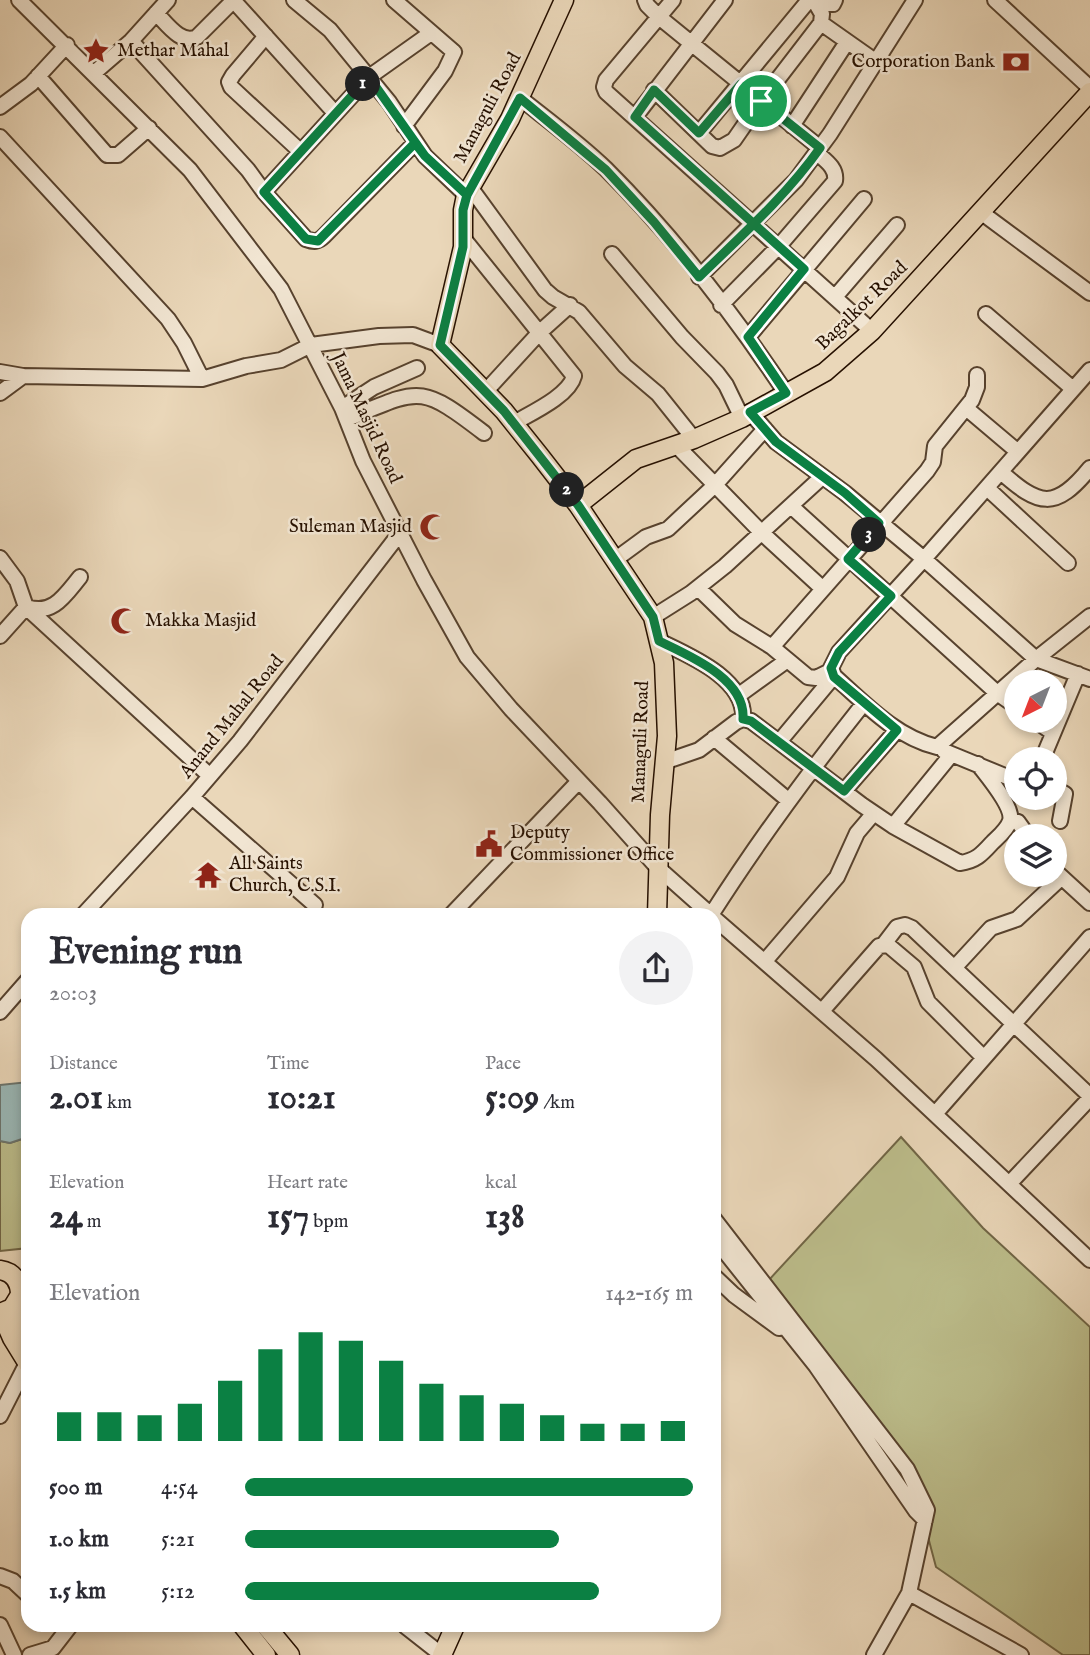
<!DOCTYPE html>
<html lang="en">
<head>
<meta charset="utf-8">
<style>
  :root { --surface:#fff; --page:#f2f2f3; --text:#2b2b33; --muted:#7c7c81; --accent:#0b8043 }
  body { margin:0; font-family:"IM FELL English",serif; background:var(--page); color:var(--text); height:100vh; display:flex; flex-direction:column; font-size:26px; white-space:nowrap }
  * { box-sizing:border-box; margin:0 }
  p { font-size:23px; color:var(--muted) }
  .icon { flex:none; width:38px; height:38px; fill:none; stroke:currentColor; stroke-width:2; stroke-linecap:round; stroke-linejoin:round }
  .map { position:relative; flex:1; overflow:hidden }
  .side { position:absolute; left:21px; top:908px; width:700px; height:724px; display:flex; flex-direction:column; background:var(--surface); border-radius:21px; box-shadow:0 4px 10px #0003 }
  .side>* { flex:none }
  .needle { width:46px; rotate:222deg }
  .fabs { position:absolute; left:1004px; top:670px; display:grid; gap:14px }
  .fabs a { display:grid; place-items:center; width:63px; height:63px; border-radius:50%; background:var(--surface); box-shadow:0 4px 10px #0003; font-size:35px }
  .pin { position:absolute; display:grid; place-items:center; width:60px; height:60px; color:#fff; margin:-30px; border:4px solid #fff; border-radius:50%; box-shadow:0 2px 7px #0007 }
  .km { position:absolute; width:35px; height:35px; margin:-18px; border-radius:50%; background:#222; color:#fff; font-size:19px; line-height:35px; text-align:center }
  .round { display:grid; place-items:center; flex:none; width:74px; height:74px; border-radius:37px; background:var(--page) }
  .overview { display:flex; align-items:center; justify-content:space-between; height:119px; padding:0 28px }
  h1 { font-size:38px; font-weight:700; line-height:52px }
  .stats { display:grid; grid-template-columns:repeat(3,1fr); gap:10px; height:119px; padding:7px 28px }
  .stats div { display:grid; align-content:center }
  .stats b { font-size:35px; font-weight:700 }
  .stats small { font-size:19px; font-weight:400 }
  .stats p { font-size:19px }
  .chart { height:196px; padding:14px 28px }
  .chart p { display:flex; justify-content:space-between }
  .chart svg { width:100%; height:126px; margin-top:7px; stroke:var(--accent); stroke-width:6 }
  ul { padding:0 28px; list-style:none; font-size:23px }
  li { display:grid; grid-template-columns:112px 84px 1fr; align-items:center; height:52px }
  li i { height:18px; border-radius:9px; background:var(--accent) }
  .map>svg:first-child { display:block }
</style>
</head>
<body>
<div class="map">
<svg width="1090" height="1655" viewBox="0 0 1090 1655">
  <rect width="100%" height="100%" fill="#ead7b9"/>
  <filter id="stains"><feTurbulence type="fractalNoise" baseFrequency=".00286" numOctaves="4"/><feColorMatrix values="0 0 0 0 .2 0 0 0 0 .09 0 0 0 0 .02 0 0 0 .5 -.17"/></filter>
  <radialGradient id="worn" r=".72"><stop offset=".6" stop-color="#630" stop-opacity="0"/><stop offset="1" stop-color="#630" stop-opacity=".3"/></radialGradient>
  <path fill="#bcbd8b" stroke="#716646" stroke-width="2" d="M28,1137v111l-28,3v-110l10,2z
    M901,1137l82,91 107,99v328h-27l-127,-88 -17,-64 -106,-147 -46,-74z"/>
  <path fill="#9ab8b7" stroke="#6c756e" stroke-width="2" d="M28,1082v55l-18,6 -10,-2v-56z"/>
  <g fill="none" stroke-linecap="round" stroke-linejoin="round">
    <defs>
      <path id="minor" d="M19,0l171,170 91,119 61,119 21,53 61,119 43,77 44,52 89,94 57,64 54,48
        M233,0l102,113
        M294,0l36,30 59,72 36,54 41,39
        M394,0l60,52 -9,19 -41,55
        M645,0l2,5 12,12 161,131
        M673,0l-67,80 -2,7 2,5 266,239
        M995,0l95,88
        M817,4h16l2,-4
        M156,13c11,11 25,32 41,24l37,-37
        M821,23l54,38
        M266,36l-33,39 -4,7 2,5 69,64
        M131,41l117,129 16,22 42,47c8,3 12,3 18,-3l91,-93
        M94,73l37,-32 37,-41
        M38,76l69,79h11l31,-27
        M654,90l58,56 8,2 14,-8 27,-39 60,-78 1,-9 -8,-14
        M520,98c29,23 59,45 86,71 66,66 128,146 180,224
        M0,107l31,-23 36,-39
        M635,117l90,-117
        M792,126l55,-84
        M699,133l110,-133
        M0,137l168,182 16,24 18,36
        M470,187l75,103 8,7 26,15 46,54 33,28 36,45
        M264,192l105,-115 62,-44
        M982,213l108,80
        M463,238l111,138c-5,20 -43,37 -60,47
        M612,254l70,83 35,36 9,12 16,33
        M699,277l97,-97 34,-46 85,-134
        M835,297l62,-72
        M721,305l58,-59 56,-65c2,-13 -9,-20 -18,-28
        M986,314l87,75
        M748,337l116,-138
        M1090,370l-166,189 -85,93 -8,16 3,8c31,28 62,61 103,71l99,-88 54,-43
        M0,372l23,4
        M485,392l55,-60 30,-27
        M0,393l23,-17 179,3 44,-13 35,-6 30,-15 68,-9 34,-1 27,10
        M342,408l32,-21 43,-19
        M966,408l52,44
        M750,412l26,30 69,51 79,66 112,100 54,20
        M347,419c73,-30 72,-36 137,14
        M676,445l86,88 61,56
        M1001,472c38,34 54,39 89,-4
        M987,488l81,75
        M791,506l206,187 20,14
        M0,558l17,23 9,26 183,168
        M616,559l30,-22 22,-8 46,-43 51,-57
        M698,588l37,36 37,23
        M27,607c26,9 38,-12 53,-30
        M653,617l38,-24 34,-27 97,-89
        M0,636l26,-29
        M659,641c31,15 87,38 84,78
        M832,670l-16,8 -8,-1 -36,-30 155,-176 6,-9 2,-16 37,-46 5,-13v-12
        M739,695l47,-34
        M1036,721l17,12
        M714,738l74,62
        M779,742l55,-66
        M944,751l73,30
        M1042,760l36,-86
        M664,762l35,-12 37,-28 7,-3 8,2 111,84 31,21 67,37c16,-2 22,-9 32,-20 6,-6 15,-13 18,-22 4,-14 -23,-45 -32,-57
        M1055,788l10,6 -5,27
        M844,791l53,-61
        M192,797l123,108
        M1011,820l7,2 10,14
        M893,826l58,-71
        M1055,871l35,32
        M83,915l109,-118 48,-56 160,-208
        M451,915l128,-134
        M711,915c47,-74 98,-143 153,-212
        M714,918l162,141 214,201
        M884,944l13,-17 8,-2 7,3 178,168
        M765,961l72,-84 20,-44 17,-20
        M955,967l36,-39 26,-9 44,-41
        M822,1011l57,-65 9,-1 26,22 14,35 56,56
        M0,1012l28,-32
        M935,1114l155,-177
        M1009,1184l81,-86
        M714,1219l193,250 20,41 -18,83 -35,62
        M714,1238l102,128 100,145 9,9
        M714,1276l20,19 45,33
        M0,1416l27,-53
        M0,1576l13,5 15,14
        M909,1593l112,62
        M0,1625l14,30
        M405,1626l37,29
        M30,1655l23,-7 17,-22"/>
      <path id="major" d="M564,0l-54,119 -44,76 -3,15v37l-23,98 64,66 36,45 38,49 75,112 11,46 3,73 -7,79 -3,100
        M578,505l58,-46 58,-20 48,-21 83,-46 47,-41 218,-239
        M0,1270c14,2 20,12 20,25l-8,13 -12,5
        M12,1308l16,24
        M1,1313l11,25 16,26
        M243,1626l23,29
        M266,1626l24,29
        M442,1655l13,-29"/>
    </defs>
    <use href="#minor" stroke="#57422e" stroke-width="18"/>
    <use href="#major" stroke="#261000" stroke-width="21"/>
    <use href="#minor" stroke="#f1e5d2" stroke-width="14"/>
    <use href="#major" stroke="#ead7b9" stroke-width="18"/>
  </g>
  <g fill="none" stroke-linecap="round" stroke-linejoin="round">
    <defs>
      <path id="route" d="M761,101l59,47c-34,48 -79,88 -121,129l-45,-55 -48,-52 -86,-72 -53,97 -42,-39 -56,-79 -105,115 42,47 12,2 97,-98 10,13 42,39 -4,15v37l-23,98 64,66 74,94 75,112 6,24c31,15 87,38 84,78l8,2 93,70 53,-61 -63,-53 -3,-9 8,-16 52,-56 -43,-37 31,-36 -34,-30 -69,-51 -26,-30 36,-19 -38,-56 56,-68 -169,-152 19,-27 45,43 42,-49 20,17"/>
    </defs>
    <use href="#route" stroke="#fff" stroke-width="14"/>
    <use href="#route" stroke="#0b8043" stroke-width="9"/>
  </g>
  <defs>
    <symbol id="sight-bare" viewBox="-9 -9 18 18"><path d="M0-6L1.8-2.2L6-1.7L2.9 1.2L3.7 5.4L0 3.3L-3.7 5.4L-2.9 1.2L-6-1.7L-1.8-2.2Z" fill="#8f2418" stroke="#f1e5d2" stroke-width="2.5" paint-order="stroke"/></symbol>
    <symbol id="bank-bare" viewBox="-9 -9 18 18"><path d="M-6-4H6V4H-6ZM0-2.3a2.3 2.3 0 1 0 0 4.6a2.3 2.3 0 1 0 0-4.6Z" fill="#8f2418" stroke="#f1e5d2" stroke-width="2.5" paint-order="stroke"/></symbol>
    <symbol id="mosque-bare" viewBox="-9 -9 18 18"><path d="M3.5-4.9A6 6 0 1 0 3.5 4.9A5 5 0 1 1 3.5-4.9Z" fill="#8f2418" stroke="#f1e5d2" stroke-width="2.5" paint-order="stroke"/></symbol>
    <symbol id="civic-bare" viewBox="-9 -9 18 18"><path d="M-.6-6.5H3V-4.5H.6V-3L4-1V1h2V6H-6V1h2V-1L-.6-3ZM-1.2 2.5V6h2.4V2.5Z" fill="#8f2418" stroke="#f1e5d2" stroke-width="2.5" paint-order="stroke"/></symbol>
    <symbol id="temple-bare" viewBox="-9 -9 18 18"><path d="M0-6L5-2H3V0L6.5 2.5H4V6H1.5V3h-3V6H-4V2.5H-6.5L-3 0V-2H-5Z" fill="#8f2418" stroke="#f1e5d2" stroke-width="2.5" paint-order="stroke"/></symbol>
  </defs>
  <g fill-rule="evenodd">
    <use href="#sight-bare" x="77" y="32" width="38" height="38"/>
    <use href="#bank-bare" x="997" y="43" width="38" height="38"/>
    <use href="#mosque-bare" x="414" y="508" width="38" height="38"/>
    <use href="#mosque-bare" x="105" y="602" width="38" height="38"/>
    <use href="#civic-bare" x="470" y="825" width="38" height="38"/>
    <use href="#temple-bare" x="189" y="856" width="38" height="38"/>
  </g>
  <g text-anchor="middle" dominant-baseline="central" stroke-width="5" stroke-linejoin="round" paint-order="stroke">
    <g font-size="19" fill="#261000" stroke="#f1e5d2" text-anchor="start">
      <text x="117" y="51">Methar Mahal</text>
      <text x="995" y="62" text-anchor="end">Corporation Bank</text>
      <text x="412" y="527" text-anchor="end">Suleman Masjid</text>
      <text x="145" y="621">Makka Masjid</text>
      <text x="510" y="833">Deputy<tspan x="510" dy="22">Commissioner Office</tspan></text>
      <text x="229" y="864">All Saints<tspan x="229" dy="22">Church, C.S.I.</tspan></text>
    </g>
    <g font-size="19" fill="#261000" stroke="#f1e5d2">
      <text transform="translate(488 108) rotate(-62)">Managuli Road</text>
      <text transform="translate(862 306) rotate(-44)">Bagalkot Road</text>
      <text transform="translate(366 418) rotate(65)">Jama Masjid Road</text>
      <text transform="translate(232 717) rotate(-51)">Anand Mahal Road</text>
      <text transform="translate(641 742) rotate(-88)">Managuli Road</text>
    </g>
  </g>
  <rect width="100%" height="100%" filter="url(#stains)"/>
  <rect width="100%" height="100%" fill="url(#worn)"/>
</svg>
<div class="fabs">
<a><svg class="needle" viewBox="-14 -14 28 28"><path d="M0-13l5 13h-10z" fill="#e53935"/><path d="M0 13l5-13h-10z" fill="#7c7c81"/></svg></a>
<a><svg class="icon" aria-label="locate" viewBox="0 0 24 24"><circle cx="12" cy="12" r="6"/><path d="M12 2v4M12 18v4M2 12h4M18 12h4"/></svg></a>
<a><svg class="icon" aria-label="layers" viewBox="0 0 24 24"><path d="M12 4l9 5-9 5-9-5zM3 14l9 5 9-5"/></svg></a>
</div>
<div class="pin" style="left:761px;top:101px;background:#1e9e55"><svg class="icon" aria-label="arrive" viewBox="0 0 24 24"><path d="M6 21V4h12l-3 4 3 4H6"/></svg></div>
<b class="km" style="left:363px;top:84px">1</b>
<b class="km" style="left:567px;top:490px">2</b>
<b class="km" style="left:869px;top:535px">3</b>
<section class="side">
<div class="overview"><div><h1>Evening run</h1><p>20:03</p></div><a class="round"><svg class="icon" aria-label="share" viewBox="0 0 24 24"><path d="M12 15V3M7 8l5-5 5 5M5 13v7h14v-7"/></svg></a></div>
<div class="stats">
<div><p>Distance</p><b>2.01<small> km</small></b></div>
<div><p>Time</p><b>10:21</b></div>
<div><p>Pace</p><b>5:09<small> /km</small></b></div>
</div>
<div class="stats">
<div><p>Elevation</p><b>24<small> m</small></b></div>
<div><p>Heart rate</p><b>157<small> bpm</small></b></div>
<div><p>kcal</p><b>138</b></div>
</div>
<div class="chart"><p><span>Elevation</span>142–165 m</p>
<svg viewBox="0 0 160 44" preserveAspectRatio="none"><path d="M5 44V34M15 44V34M25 44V35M35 44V31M45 44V23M55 44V12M65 44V6M75 44V9M85 44V16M95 44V24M105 44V28M115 44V31M125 44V35M135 44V38M145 44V38M155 44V37"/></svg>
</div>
<ul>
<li><b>500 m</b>4:54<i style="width:100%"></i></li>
<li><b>1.0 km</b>5:21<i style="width:70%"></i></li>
<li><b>1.5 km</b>5:12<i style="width:79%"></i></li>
</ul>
</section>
</div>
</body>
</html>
